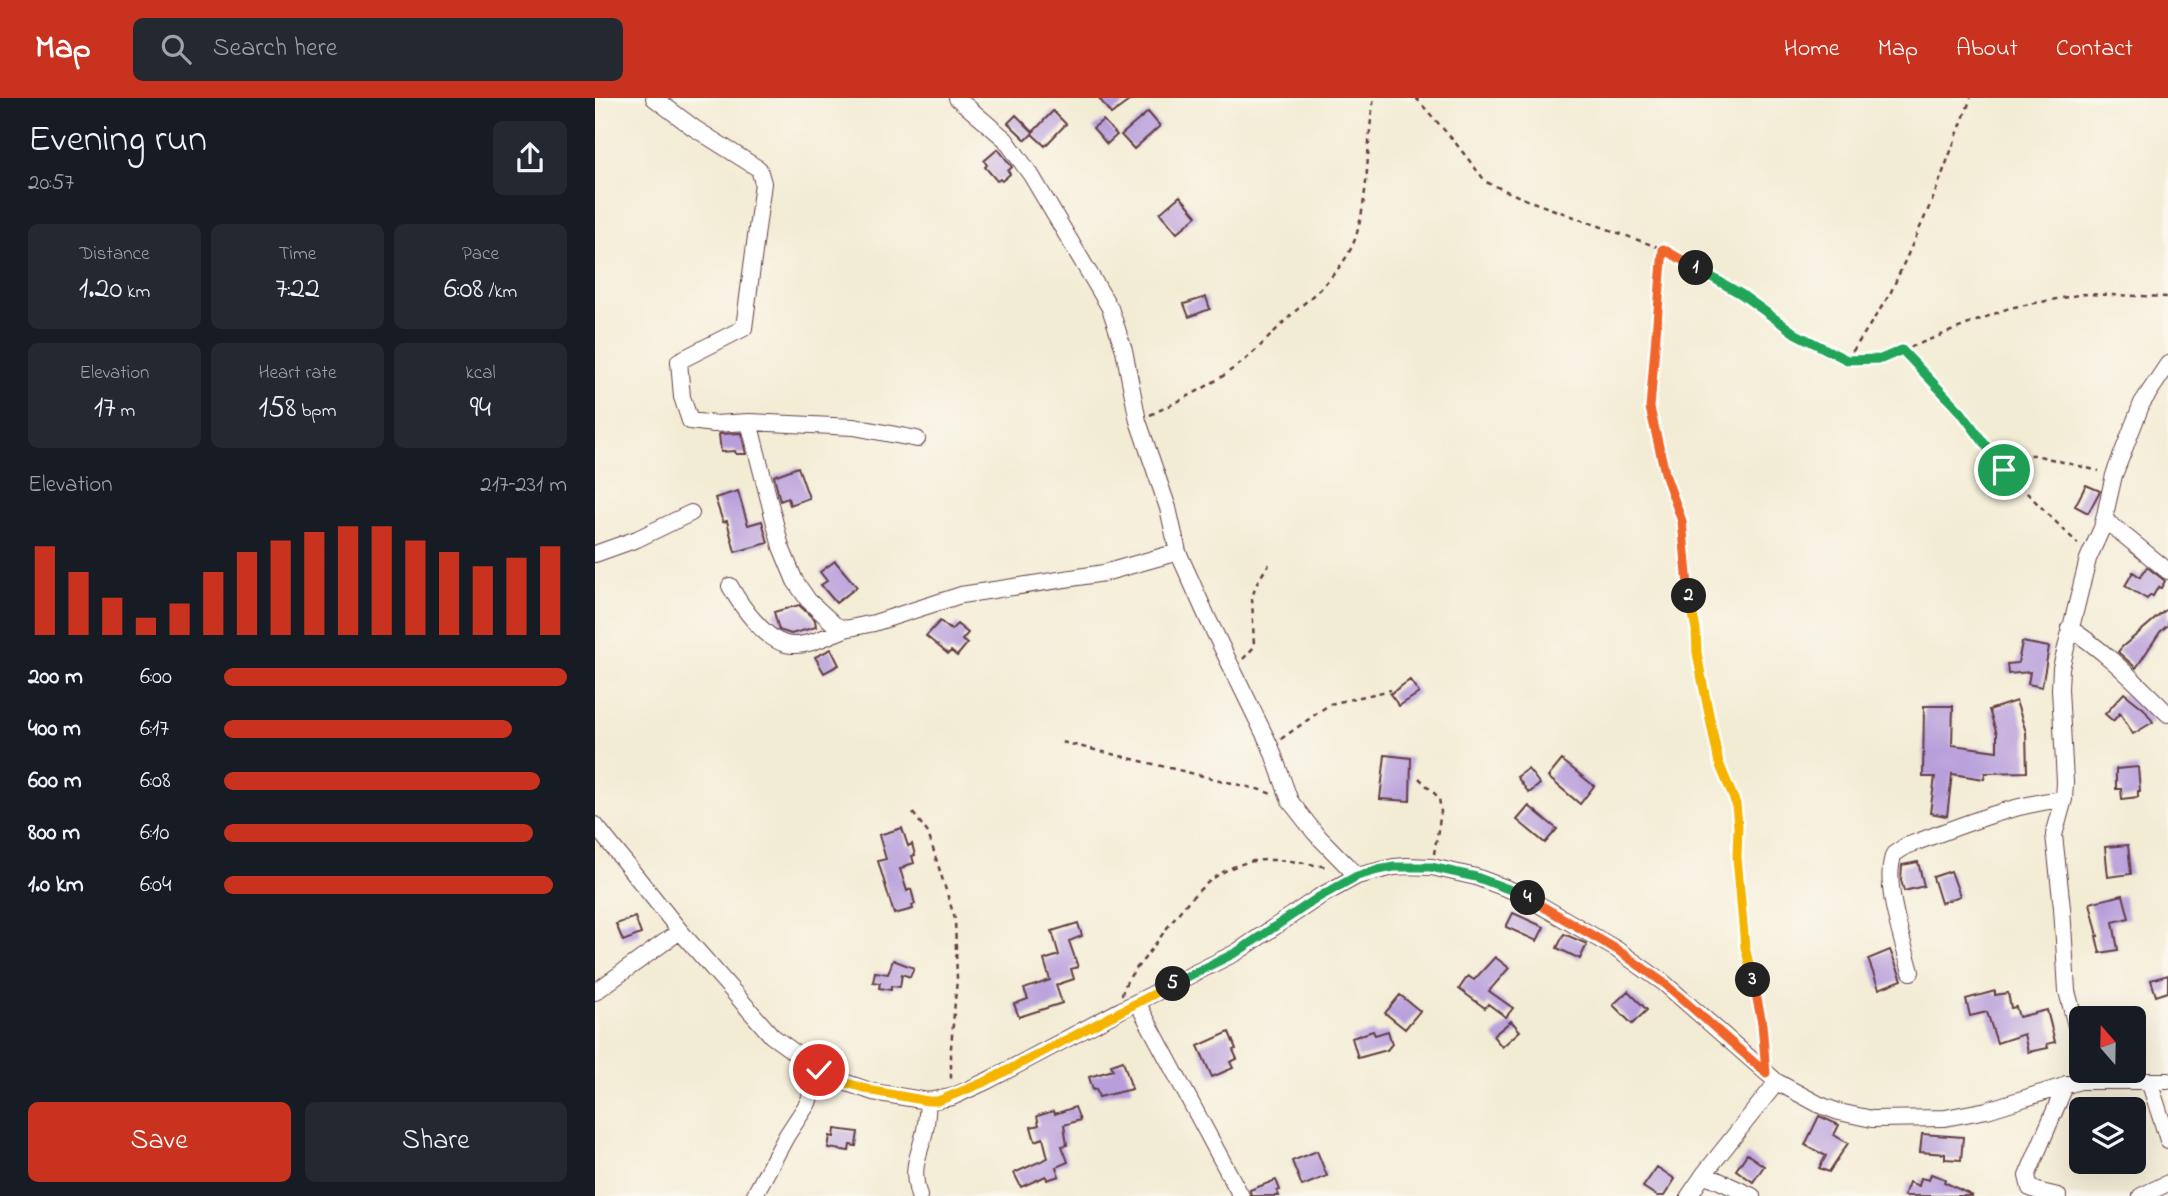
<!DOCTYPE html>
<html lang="en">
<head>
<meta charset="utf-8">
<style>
  :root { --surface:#171b24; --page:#242831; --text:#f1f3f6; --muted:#9ea1a6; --accent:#c8321e }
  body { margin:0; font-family:"Indie Flower",sans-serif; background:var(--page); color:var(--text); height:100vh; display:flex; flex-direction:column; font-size:26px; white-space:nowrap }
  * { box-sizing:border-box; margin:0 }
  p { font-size:23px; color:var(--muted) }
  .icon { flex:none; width:38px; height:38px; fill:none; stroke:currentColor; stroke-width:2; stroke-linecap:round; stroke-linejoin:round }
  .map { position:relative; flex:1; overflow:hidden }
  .side { display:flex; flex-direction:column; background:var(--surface); width:595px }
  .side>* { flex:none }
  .needle { width:46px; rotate:340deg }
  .controls { position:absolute; left:1474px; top:908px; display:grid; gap:14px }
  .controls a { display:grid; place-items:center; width:77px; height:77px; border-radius:10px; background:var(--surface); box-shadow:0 7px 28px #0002; font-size:35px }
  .pin { position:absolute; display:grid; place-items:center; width:60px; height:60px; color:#fff; margin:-30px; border:4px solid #fff; border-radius:50%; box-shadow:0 2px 7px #0007 }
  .km { position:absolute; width:35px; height:35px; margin:-18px; border-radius:50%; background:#222; color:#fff; font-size:19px; line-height:35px; text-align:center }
  .round { display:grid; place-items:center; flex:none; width:74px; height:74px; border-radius:10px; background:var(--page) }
  .headline { display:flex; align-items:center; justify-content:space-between; height:119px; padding:0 28px }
  h1 { font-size:38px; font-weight:600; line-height:52px }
  .metrics { display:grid; grid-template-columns:repeat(3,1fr); gap:10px; height:119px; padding:7px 28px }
  .metrics div { display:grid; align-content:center; border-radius:10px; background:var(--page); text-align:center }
  .metrics b { font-size:30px; font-weight:600 }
  .metrics small { font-size:19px; font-weight:400 }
  .metrics p { font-size:19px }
  .chart { height:196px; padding:14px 28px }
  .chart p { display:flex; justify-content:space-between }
  .chart svg { width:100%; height:126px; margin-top:7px; stroke:var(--accent); stroke-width:6 }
  .action { display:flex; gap:14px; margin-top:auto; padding:14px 28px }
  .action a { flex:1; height:80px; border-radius:10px; background:var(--accent); color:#fff; font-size:28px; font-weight:600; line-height:80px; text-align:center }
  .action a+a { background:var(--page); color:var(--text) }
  ul { padding:0 28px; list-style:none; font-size:23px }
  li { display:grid; grid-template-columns:112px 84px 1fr; align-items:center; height:52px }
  li i { height:18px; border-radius:9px; background:var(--accent) }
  header { display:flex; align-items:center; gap:42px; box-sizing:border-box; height:98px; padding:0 35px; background:var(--accent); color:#fff }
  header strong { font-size:33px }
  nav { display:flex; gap:38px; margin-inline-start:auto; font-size:24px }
  .search { width:490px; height:63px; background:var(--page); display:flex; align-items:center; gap:18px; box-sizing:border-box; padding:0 24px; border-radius:10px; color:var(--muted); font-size:26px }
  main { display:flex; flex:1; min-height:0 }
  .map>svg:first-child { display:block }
</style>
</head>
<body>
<header>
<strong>Map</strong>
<div class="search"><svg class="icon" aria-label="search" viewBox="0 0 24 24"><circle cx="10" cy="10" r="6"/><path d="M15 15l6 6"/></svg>Search here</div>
<nav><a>Home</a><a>Map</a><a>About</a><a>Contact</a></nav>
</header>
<main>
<section class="side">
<div class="headline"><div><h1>Evening run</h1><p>20:57</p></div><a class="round"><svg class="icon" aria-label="share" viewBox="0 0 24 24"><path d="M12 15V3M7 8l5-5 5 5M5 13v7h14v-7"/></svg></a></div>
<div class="metrics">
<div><p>Distance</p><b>1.20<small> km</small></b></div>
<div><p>Time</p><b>7:22</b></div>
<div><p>Pace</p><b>6:08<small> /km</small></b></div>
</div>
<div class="metrics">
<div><p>Elevation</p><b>17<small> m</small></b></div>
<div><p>Heart rate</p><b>158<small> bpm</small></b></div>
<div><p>kcal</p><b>94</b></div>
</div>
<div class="chart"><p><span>Elevation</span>217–231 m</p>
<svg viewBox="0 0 160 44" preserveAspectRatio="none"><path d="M5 44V13M15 44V22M25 44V31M35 44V38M45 44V33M55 44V22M65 44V15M75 44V11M85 44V8M95 44V6M105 44V6M115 44V11M125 44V15M135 44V20M145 44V17M155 44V13"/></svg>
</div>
<ul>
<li><b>200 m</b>6:00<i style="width:100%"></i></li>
<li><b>400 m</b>6:17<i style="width:84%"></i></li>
<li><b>600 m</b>6:08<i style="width:92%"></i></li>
<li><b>800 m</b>6:10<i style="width:90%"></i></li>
<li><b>1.0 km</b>6:04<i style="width:96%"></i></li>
</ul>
<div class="action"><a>Save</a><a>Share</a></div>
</section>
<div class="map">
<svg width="1573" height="1098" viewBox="0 0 1573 1098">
  <rect width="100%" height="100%" fill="#fbf7ec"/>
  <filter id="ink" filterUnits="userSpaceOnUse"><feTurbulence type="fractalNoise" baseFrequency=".0143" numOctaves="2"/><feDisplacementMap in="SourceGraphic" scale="14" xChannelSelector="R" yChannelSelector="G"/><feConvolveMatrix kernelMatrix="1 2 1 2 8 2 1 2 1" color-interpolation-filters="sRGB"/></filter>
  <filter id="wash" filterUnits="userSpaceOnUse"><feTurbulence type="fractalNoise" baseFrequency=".00686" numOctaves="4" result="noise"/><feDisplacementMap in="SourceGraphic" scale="28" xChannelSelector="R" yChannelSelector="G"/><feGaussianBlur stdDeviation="1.57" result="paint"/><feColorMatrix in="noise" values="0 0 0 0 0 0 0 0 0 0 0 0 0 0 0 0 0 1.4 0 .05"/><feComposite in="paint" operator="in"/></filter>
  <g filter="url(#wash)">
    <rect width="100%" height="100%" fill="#f3ecd5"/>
    <g id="blocks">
      <path fill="#b89fdb" d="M504,0h34l-22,16z
        M458,13l13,13 -21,22 -13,-12 -6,6 -18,-17 8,-8 17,17z
        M553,14l12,14 -26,23 -13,-14z
        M508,22l14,15 -10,9 -14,-16z
        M403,51l14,18 -4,4 2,3 -8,7 -2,-2 -3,2 -12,-14 2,-2 -3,-4z
        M585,98l17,20 -20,17 -17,-20z
        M611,199l4,12 -21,8 -5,-13z
        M146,335l5,21h-10l-1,-3 -14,1 -2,-18z
        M203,369l11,31 -19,7 -2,-7 -8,3 -6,-25z
        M1491,387l14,6 -12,22 -13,-7z
        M143,393l10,34 14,-4 6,22 -33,9 -8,-31 -4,1 -8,-24z
        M240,463l22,26 -21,16 -15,-18 6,-4 -7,-9z
        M1552,469l18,14 -4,7 -3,-1 -5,9 -3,-1 -3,4 -22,-13 8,-14 7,5z
        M204,507l16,15 1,7 -25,7 -12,-4 -5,-18z
        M1573,510v17l-8,7 -24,36 -18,-16 4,-5z
        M345,523l11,9 6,-6 11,9 -6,7 5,4 -10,12 -6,-5 -3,3 -22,-18z
        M1427,544l27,5 -7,40 -14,-3 2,-12 -22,2 -1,-10 11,-1z
        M236,551l8,16 -15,8 -9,-16z
        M815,582l9,13 -20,13 -9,-12z
        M1529,595l20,16 9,13 -20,12 -13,-21 -7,8 -8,-7z
        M1421,603l10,31 1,40 -42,1 -1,6 -32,-5 -5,42 -17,-3 5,-36h-12l1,-71h29l-1,39 45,6v-17l-8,-24z
        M790,657l26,3 -1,43 -30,-2z
        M967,662l32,26 -14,18 -32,-27z
        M1543,669l2,24h-2v6l-16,2 -1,-10h-5v-20z
        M933,671l12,15 -11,9 -12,-16z
        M934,708l28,23 -12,14 -28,-23z
        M307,730l6,18 4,-2 3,11 -3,1 2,7 -10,3v2l-4,1 7,22 4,-2 4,15 -3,1 1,4 -19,5 -16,-53 8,-2 -7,-24z
        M1533,747l3,29 -23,3 -3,-30z
        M1323,764l6,24 -20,5 -3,-11 1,-15z
        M1356,773l9,25 -19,7 -8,-26z
        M1528,797l6,23 -16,4 5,28 -18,3 -4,-17h2l-8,-33z
        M918,815l31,14 -7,14 -31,-14z
        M40,819l6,17 -18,7 -7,-17z
        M483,825l4,13 -13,5 9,26 -7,2 3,10 -18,6 6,18 -43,14 -5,-13 14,-5 -4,-10 26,-9 -6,-20 15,-5 -7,-24z
        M969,836l23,10 -7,15 -23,-11z
        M1295,852l12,30 -23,9 -11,-30z
        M900,859l14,11 -20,23 24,17 -7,9 -18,-13 -3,4 -26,-19 9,-13 6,4z
        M298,862l21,8 -4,9 -8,-3 -2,13 -9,-1v4l-12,-2 1,-5 -7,-1 2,-10 13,2z
        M1573,877v17l-12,4 -5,-16z
        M1033,893l19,19 -15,14 -19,-19z
        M1400,893v4l13,-2 3,15 5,-1 3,10 28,-7 8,32 -8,2 1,4 -20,4 -4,-18 -27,9 -10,-31 -17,4 -4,-17z
        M805,897l20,16 -15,18 -20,-16z
        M916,923l9,10 -18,16 -9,-11z
        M778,933l2,4 13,-4 4,13 -5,6 -29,8 -6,-20z
        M634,934l7,17 -3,1 4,9 -7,3 3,6 -21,9 -14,-31z
        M528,963l9,28 -33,8 -3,-8 -3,1 -4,-13 24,-7 -2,-5z
        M480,1009l5,13 -16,5 3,20 -5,1 6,16 -12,5 3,9 -12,4 -1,-4 -25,11 -7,-14 34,-15 -5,-20 -8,3 -4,-14 8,-2 -2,-9 17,-5 1,3z
        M1224,1018l20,9 -5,10 14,8 -19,29 -10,-4 7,-12 -21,-11z
        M240,1031l23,3 -2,14 -6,-1 -1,6 -21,-3 2,-12 4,1z
        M1327,1036l41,3 -2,23 -16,-1v-5l-25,-2z
        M722,1053l10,25 -25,10 -10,-25z
        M1152,1056l17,12 -11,16 -17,-12z
        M1062,1069l18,12 -11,17h-7l-14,-9z
        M1336,1076l14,5 -1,3 29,14h-69l5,-14 10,4 2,-8 8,2z
        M681,1082l4,10 -3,1 2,5h-28l-1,-6z"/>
    </g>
  </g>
  <g filter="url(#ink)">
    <use href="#blocks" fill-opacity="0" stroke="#633e44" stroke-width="2"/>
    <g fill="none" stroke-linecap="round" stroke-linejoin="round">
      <defs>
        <path id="minor" d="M59,0l40,30 65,41 4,14 -19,145 -65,33 3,36 8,24 24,3 35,-2 105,5 63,12
          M362,0l48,41 26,36 79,133 14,42 14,71 30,87 10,44 30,67 63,129 19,53 25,32 42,43
          M154,324l32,125 14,34 13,19 27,25 10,4 29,-6 87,-28 143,-22 74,-21
          M1509,421l64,52
          M0,456l42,-15 54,-26
          M135,488c11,20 37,58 62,59 18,1 37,-10 53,-16
          M1474,530c37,23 68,56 99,86
          M0,727l85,106 92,105 47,34 25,12 29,10 55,9 24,-4 35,-16 134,-71 116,-58 82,-55 38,-21 37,-9 13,-1 25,1 44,10 43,16 97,56 48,34 113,99 43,23 19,7 33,7 73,-1 42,-8 93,-29h88
          M1316,874c-8,-31 -29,-90 -17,-118l12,-8c52,-19 102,-41 158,-47
          M0,894l85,-61
          M542,904l104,194
          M1486,947l-14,-54 -5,-83 -8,-73 10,-36 1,-17 -5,-93 1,-21 27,-109 14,-31 12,-53 28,-72 26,-39
          M1554,983l19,59
          M1109,1076l48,22
          M159,1098l33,-61 21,-32 11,-33
          M324,1098c-9,-30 0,-38 6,-66 2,-9 2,-19 3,-29
          M1094,1098l15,-22 73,-92
          M1463,1098l-17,-4 -11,-4 -3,-12 39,-92
          M1546,1098l27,-13"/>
      </defs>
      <use href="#minor" stroke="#633e44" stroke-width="18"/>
      <path stroke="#633e44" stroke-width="2.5" stroke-dasharray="5 5" stroke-linecap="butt" d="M821,0l38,43 32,41 41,18 136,49 78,45 55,40 51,26 34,-1 128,-51 74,-14 85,3
        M1068,151l-13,159 16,69 17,44 5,73 8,35 1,24 18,94 4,16 17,41 2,22 -1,31 8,90 17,76 3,30
        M1307,252l59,62 43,58 74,74
        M1252,262l43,-66 42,-93 39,-103
        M555,317c29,-14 59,-28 84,-47 21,-14 37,-34 55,-51 25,-23 57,-48 67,-81 14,-45 10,-93 18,-138
        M1409,372l23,-15h8l64,16
        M648,561l11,-12 -2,-50 6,-16 11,-17
        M686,641l49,-35 61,-14
        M467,644l199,48 13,5
        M824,680l20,20 2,14 -7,42
        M318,715l15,20 27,86 2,60 -6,68v36
        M527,897c2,-15 17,-29 26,-41 27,-36 56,-85 106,-93 13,-2 30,-1 43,1 11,1 21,5 32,4"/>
      <use href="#minor" stroke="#fff" stroke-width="16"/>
    </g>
  </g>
  <g fill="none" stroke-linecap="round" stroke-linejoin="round" filter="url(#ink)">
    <defs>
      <path id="split-1" d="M1101,170l45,26 55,40 51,26 34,-1 21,-9 59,62 43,58"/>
      <path id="split-2" d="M1094,498l-7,-75 -16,-44 -16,-69 13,-159 33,19"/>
      <path id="split-3" d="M1094,498l7,33 1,24 5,27 17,83 17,41 2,22 -1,31 8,90 8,33"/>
      <path id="split-4" d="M933,800l88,51 48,34 102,90 -4,-50 -9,-43"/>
      <path id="split-5" d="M578,886l64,-32 82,-55 38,-21 21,-6 16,-3h37l45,10 43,16 9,5"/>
      <path id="split-6" d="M224,972l25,12 29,9 55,10h10l49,-20 186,-97"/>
    </defs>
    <use href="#split-1" stroke="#fff" stroke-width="14"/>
    <use href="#split-2" stroke="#fff" stroke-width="14"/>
    <use href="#split-3" stroke="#fff" stroke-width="14"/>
    <use href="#split-4" stroke="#fff" stroke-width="14"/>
    <use href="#split-5" stroke="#fff" stroke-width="14"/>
    <use href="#split-6" stroke="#fff" stroke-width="14"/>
    <use href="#split-1" stroke="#22a559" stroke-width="9"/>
    <use href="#split-2" stroke="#f0652b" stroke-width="9"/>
    <use href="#split-3" stroke="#f5b400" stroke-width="9"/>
    <use href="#split-4" stroke="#f0652b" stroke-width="9"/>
    <use href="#split-5" stroke="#22a559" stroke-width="9"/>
    <use href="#split-6" stroke="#f5b400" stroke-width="9"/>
  </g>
</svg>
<div class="controls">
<a><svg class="needle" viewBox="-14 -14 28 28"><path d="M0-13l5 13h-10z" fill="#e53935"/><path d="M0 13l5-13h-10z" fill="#9ea1a6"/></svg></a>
<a><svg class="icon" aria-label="layers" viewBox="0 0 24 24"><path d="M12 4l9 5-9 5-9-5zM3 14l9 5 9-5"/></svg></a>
</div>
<div class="pin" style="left:1409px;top:372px;background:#1e9e55"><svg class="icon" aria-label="arrive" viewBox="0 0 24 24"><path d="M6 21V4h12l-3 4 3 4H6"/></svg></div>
<div class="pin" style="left:224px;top:972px;background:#d93025"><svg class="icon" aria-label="check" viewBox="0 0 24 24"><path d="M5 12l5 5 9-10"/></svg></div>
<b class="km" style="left:1101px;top:170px">1</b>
<b class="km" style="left:1094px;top:498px">2</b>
<b class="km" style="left:1158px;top:882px">3</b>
<b class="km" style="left:933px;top:800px">4</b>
<b class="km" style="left:578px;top:886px">5</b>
</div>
</main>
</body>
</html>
